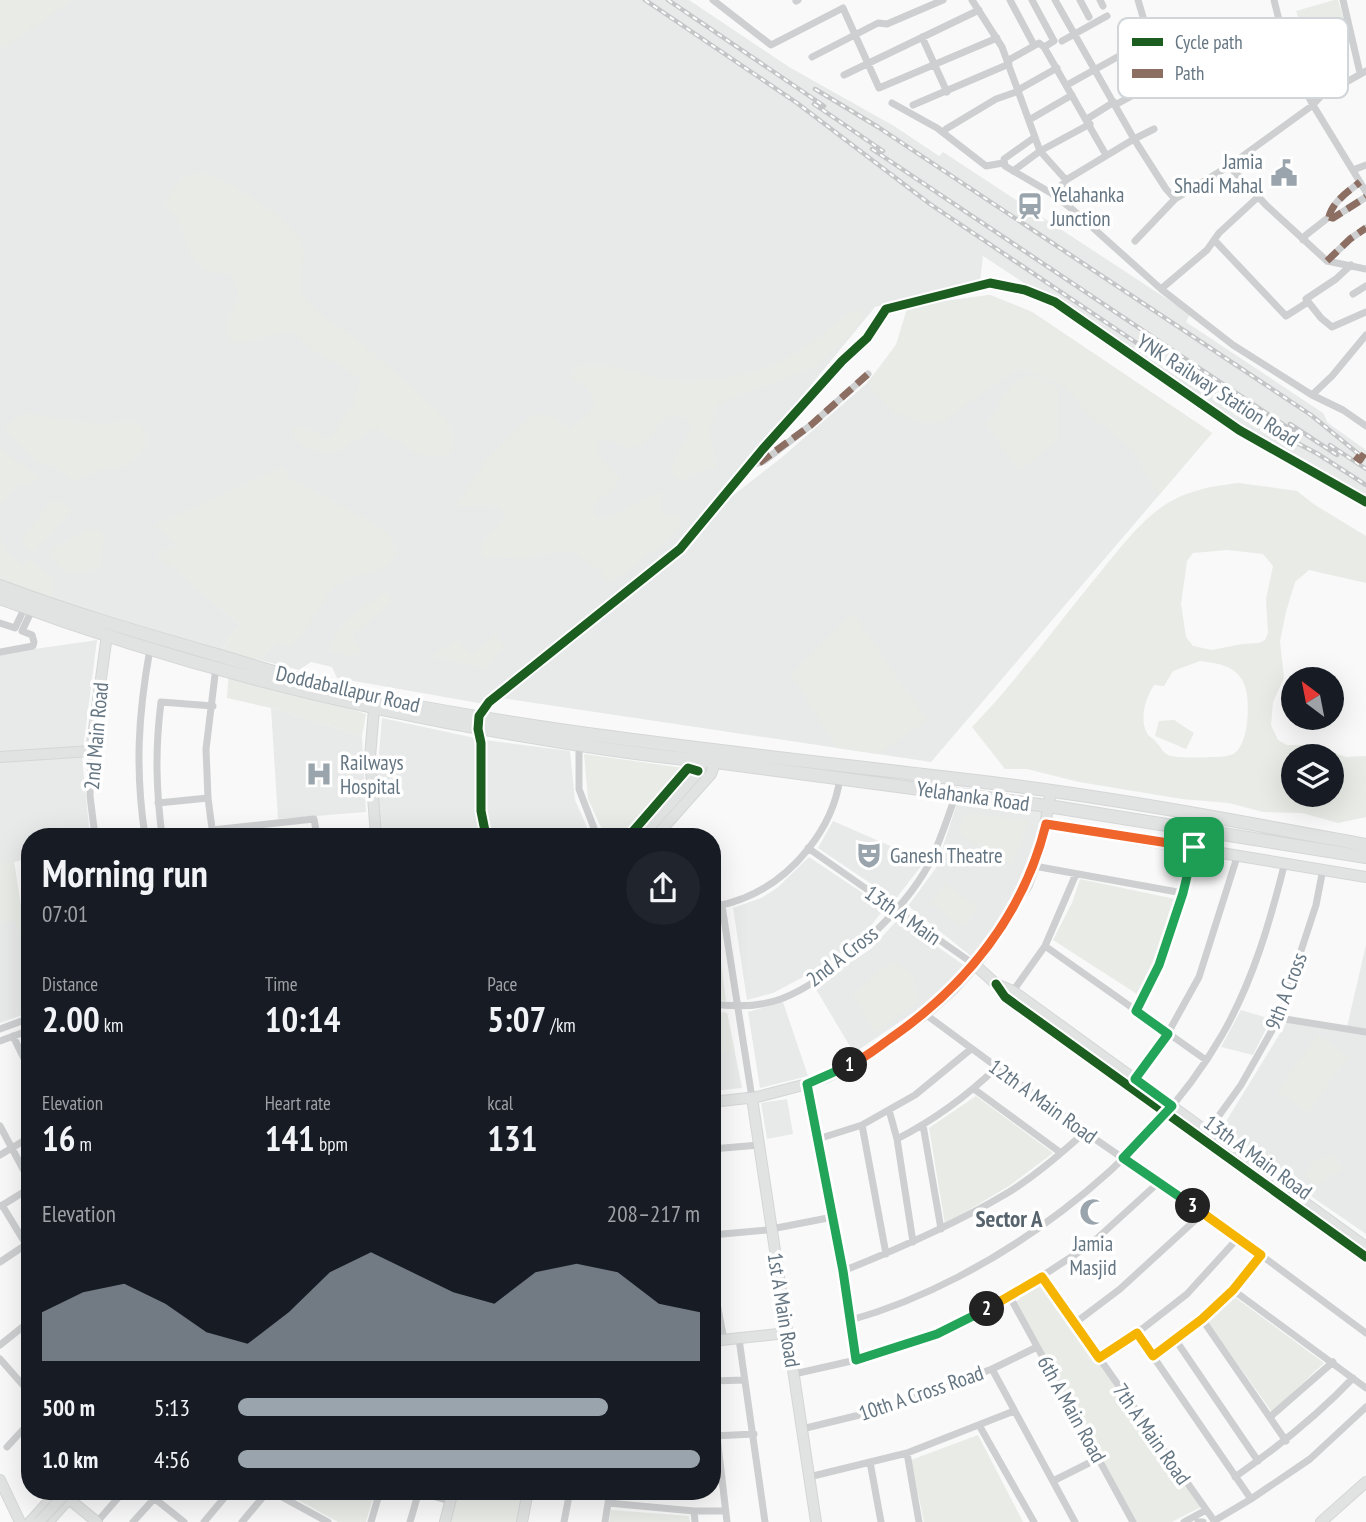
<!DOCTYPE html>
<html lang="en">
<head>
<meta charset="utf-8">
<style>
  :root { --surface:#171b24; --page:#20242c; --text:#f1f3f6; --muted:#9ea1a6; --accent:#99a4ac }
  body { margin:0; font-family:"PT Sans Narrow",sans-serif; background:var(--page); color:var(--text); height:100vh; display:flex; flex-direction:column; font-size:26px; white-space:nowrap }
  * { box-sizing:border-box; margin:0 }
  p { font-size:23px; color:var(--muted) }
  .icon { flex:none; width:38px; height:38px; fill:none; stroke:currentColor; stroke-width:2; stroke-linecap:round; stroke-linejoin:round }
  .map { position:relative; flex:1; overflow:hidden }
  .side { position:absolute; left:21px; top:828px; width:700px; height:672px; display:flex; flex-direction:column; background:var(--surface); border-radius:28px; box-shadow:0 7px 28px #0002 }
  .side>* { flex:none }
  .needle { width:46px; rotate:328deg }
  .buttons { position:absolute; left:1281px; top:667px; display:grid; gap:14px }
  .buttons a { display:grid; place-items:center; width:63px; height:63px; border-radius:50%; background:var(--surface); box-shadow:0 7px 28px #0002; font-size:35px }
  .pin { position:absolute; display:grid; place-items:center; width:60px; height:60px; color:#fff; margin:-30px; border-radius:14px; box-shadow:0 4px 10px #0006 }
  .km { position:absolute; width:35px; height:35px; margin:-18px; border-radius:50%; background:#222; color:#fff; font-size:19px; line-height:35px; text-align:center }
  .round { display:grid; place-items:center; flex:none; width:74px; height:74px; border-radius:37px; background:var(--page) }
  .overview { display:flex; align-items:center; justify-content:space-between; height:119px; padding:0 21px }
  h1 { font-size:38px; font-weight:700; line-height:52px }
  .metrics { display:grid; grid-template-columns:repeat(3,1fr); gap:10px; height:119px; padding:7px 21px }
  .metrics div { display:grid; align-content:center }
  .metrics b { font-size:35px; font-weight:700 }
  .metrics small { font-size:19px; font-weight:400 }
  .metrics p { font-size:19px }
  .chart { height:196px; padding:14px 21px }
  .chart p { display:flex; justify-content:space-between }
  .chart svg { width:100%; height:126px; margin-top:7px; fill:var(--accent); opacity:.7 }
  ul { padding:0 21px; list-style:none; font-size:23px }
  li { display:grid; grid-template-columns:112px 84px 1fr; align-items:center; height:52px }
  li i { height:18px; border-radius:9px; background:var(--accent) }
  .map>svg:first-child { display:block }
</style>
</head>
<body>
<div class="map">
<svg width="1366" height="1522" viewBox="0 0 1366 1522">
  <rect width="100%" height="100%" fill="#f9f9f9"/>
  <path fill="#e8e9e9" d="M0,0h689l100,67 105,59 45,30 4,-4 247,162 -4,8 137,91 5,10 38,27v50l-30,-22 -114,-65 -239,-157 -3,26 -105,25 -197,240 -194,157 -147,-26 -5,-11 -21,-5 -12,8 -39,-10 73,-79 -156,-37 -20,10 84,72 -13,13 -5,12 -169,-52 -54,-20z
    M990,295l42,17 180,121 -281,329 -430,-64 180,-147 41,-47 59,-46 92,-80 23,-33 12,-39z
    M97,640l-15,117 8,79h-60v22l-16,4 7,45 9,-2v107l-30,11v-369z
    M271,708l91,28 4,76 -88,7z
    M382,718l93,20v73l5,25h-100l-4,-46z
    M485,740l85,11 5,49 16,36h-98l-6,-25z
    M958,800l85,11 -9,34 -28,66 -30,49 -68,-54 28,-38z
    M833,821l92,40 -30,39 -77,-52z
    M809,857l76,51 -23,29 -40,30 -49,26 -26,7 -14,-92 28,-10 16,-10z
    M898,919l67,47 -17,19 -28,23 -66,45 -40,-67 57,-37z
    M1366,945v289l-147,-101 68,-111 59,9z
    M783,1002l25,74 -48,12 -12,-76z
    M1241,1010l30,9 -18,36 -32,-8z
    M712,1011l15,2 15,75 -30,3z
    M787,1099l6,35 -26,5 -6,-36z"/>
  <path fill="#e8ebe6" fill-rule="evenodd" d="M0,0h73l-73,50z
    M1334,0h4l6,19 -40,16 -8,-24z
    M203,172c23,6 95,51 100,75 4,16 -9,39 1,51 14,17 32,27 50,39 12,8 22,19 32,28 22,19 44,37 63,57 6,14 9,23 -3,34h-24l-46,-27c-26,10 -34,34 -64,20 -10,-4 -16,-7 -20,-18l2,-3c13,-2 20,3 31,10l7,-2 21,-32 8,-25c-12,-9 -26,-17 -40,-24 -8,-4 -19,-18 -31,-24l-45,12 -13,-1c-21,-28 22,-35 -1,-67l-27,-5 -10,-9 -17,-42 -14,-15 20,-27z
    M990,295l42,17 180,121 -53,62 -29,-48 -34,-26 -34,-36 -40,-16 -21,11 -60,43h-19l-28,-11 -27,-29 29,-38 12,-39z
    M861,309l3,7 -15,20 -36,32 -88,33 -8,5 -7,26 6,26 -1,10 -16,4 -19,9 -9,-7 4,-15 17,-32 -3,-6c-35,-19 -33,28 -60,27 -6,-1 -15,-6 -21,-9l-11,5c1,17 11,23 23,34 -3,9 -20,21 -27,29l2,7 8,3 8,-1 47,-24 4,1 -1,17 5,4 15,3 2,3 -17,22 -56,42 -12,-15 -23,-16 -17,-1 -35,7 -39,-2 -3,-2c-3,-21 20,-23 24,-41l-9,-7 -40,-1 31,-47 47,-45 17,3 18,11c31,-20 34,-28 3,-51v-7c23,-16 67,6 93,9 20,2 46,2 65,-2 31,-6 63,-18 88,-39 14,-11 24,-25 43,-29z
    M1027,376l11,1 20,10 1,52 -40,32 -33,-47 26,-40z
    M29,414l74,10 25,-4 9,2 10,9 2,12 -13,17 -10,6 -27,5 -22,10 -7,-1 -14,-12 -21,-8 -31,-31 13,-12z
    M0,449l39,28 -8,7 -14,2 -17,19z
    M284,466l5,12 86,46 16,13 6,14c-13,31 -39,17 -60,35 -20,17 -27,47 -49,61l-13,-3 -15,16 -37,-9 5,-12 13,-13 -85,-72 20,-10 -22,-19z
    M1239,483l58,8 18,14 51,31v47l-57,-13 -14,12 -9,30 -6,29 4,37 -11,24 -2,23 7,15 9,5h25l34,12 20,-1v61l-28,6 -36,-10 -39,-1 -34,-9 -47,-4 -103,-17 -52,-13h-22l-33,-42c46,-48 84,-101 126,-152 19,-23 37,-48 61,-66 24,-18 52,-23 80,-26zM1227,550l36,4 10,12 -7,33 2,34 -3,7 -6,3 -17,1 -30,6 -19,-4 -7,-9 -5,-33 6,-43 6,-8zM1200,661c23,3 43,6 47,34 2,15 1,46 -11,57 -5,5 -18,5 -26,5 -9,1 -34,1 -42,-2 -6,-3 -7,-8 -11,-12 -2,-3 -5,-5 -8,-7 -11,-14 -4,-37 5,-51l10,1 9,-15zM1332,756v38h-39v-38z
    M51,501h8l12,9 -38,44 -9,-7 -2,-8z
    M98,529l5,3 1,9 -4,27 -3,3 -30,2 -18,-16 2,-7 37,-20z
    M0,538l7,15 17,13 4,-8 25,21 -2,19 -51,-19z
    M386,591l8,10 -41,33 1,6 8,11 -8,6 -25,-6c9,-30 33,-42 57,-60z
    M853,613l74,107 -48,34 -42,-6 -46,-74z
    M496,635l9,12 -12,11 -5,11 -57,-12 26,-19 13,17z
    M229,669l137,45 -4,22 -91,-28 -44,-10z
    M1174,720l20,13 -8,16 -31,-13 4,-15z
    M584,754l100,14 -57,68h-22l-17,-37z
    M966,813l63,8 -17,44 -54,-32z
    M14,862l7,45 9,-2v52l-16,-37 -14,5v-62z
    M1080,879l95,20 -22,67 -16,28 -84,-54 19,-37z
    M945,884l33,23 -14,20 -33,-23z
    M712,939h6l8,62 -14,-1z
    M892,961l21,14 4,27 -41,31 -24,-38z
    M712,1011l15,2 8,40 -23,-2z
    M1318,1035l30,21 -40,57 -31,-22z
    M976,1096l77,57 -44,33 -64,38 -16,-96z
    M1333,1154l9,15 -25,16 -13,-9 9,-15z
    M1041,1279l160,228 -29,15h-35l-122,-220 5,-3 -2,-5z
    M1232,1295l92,68 -52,49 -66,-92z
    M978,1435l45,87h-99l-13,-62z
    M282,1491h93l-9,31h-28z
    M458,1491h65l-7,31h-67z
    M611,1510l78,6 1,6h-81z"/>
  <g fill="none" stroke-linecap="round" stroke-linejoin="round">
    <defs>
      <path id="secondary" d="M374,709l-4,48 6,79
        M0,757l91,-6 16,-116
        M1046,824l320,53
        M642,836l58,-66 5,-17
        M656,836l55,-62 7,-19
        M975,965l21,19 9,13 361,260
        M996,984l17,7 353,256
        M752,1098l64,424
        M712,1102l45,-5 50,-13 22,-8 27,-14 69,-48 28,-25 25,-28 49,-76 14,-39 10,-54
        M712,1341l75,-8
        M0,1480l20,42
        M59,1491l38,31
        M30,1522l28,-31
        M48,1522l28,-31
        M445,1522l8,-31
        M522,1522l6,-31
        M1321,1522l45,-40"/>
      <path id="primary" d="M0,586c74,28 151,50 227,72 51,15 103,32 155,42 191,37 384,56 576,79 137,15 273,41 408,66
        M0,598c174,65 355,111 538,140 59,10 118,19 178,24l332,44 318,51"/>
    </defs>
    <use href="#secondary" stroke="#d5d6d7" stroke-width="12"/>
    <use href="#primary" stroke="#d5d6d7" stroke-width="14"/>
    <path stroke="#cecfd0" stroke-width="7" d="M713,0l58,45 72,-37 36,80 118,-50
      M972,0l30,47 38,104 26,29
      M1010,0l24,45
      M1055,0l79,139 20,-10
      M1080,0l9,17
      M1100,0l3,6
      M1274,0l15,60 24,45 53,87
      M1343,0l17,73
      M796,1l2,-1
      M922,37l25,55
      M1062,41l45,-25
      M1191,42l87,-22
      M1044,47l62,108
      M812,57l66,-34 9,1 56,-24
      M1007,61l32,-18 5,4 10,-6 -22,-41
      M1206,68l79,-20
      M844,75l135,-65
      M1067,85l54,-30 30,-12
      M1018,90l39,-22
      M892,103l45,25 49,38 17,-3
      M913,105l96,-41
      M1115,105l24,-13 -3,-10 24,-8 -22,-74
      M1087,119l27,-17
      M1029,120l43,-25
      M946,129l50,-30 23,-8
      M1035,137l-31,22 1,7 46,27 21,16 89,80 72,56 79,50 31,15 23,16
      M1229,166l38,40 60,55 39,8
      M1353,170l13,-5
      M1013,171l27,-20 50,-27
      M1054,195l12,-15 68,-41 32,50 9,10
      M1329,217c3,-15 20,-26 31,-35
      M1303,240l3,-5 23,-18 4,1 33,-21
      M1135,241l40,-42 54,-33 84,-61 7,-8 46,-26
      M1214,242l3,1 69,73 22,-14
      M1327,261l23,-22 16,-11
      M1351,265l-15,14 -30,20 15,19 11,9 34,-15
      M1161,289l46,-39 12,-17 39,-36
      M1353,294l13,-8
      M1312,395l20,-19 34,-41
      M749,466l15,-5 47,-36 57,-51
      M0,623l15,5 10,-21
      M0,652l33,-6 1,-4 -2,-7 -10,-4 10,-21
      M579,745v44l18,47
      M91,751l-1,45 5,40
      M158,803l50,-5
      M212,830l102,-11 3,17
      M145,836c-10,-66 -7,-121 5,-187
      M162,836c-6,-48 -7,-86 -1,-134l52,4
      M213,836l-5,-38 -2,-49 10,-82
      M486,836l-5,-25v-68l-3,-14 1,-13 10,-14 191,-153 82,-99 80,-89 25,-23 19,-29 104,-26 35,7 30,12 184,128 127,72
      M808,848l167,117
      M1034,866l149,27
      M712,904c12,2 21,-2 32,-6 48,-19 89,-69 96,-120
      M722,906l30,192
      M1045,946l161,114
      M1013,991l32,-45 31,-72
      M712,1004c23,3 47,3 69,-5 50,-19 123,-88 148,-135 11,-22 19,-47 27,-70
      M1136,1011l23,-46 24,-72 11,-46
      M925,1014l160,118 153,106 128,95
      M1279,1018l87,14
      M0,1029l30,-11
      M13,1036l17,35
      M0,1041l30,-11
      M1135,1079l33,-46 31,-56 39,-123
      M807,1084l36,187 13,89
      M974,1089l87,64
      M889,1110l8,29 16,103
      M862,1125l24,129
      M923,1125l18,104
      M0,1126l30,56
      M1205,1135l36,-50 38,-67 37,-113 7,-36
      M818,1139l44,-14 53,-30 56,-46
      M897,1139c37,-19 70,-43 100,-72
      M712,1149l47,-4
      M0,1155l30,-18
      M712,1194l5,42
      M2,1205l28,46
      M1,1206l29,-18
      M712,1235l54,-5 67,-13
      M0,1262l30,-20
      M843,1271c55,-22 110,-46 161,-76 29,-17 56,-41 81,-63
      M1042,1277l173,245
      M1233,1290l133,98
      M712,1293h3l9,47
      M1010,1297l123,225
      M1202,1319l84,122
      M851,1320c142,-40 297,-156 371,-285 31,-54 48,-113 63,-173
      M1075,1323l45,-34 83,-76
      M1137,1333l114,166
      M739,1339l26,183
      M1175,1339l83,122
      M0,1345l30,-24
      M1153,1356l49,-37 31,-29 28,-35
      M1099,1358l38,-25 50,-39 51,-56
      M0,1359l30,34
      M992,1369l83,153
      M794,1374l62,-14 81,-26 73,-37 81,-53 68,-62
      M712,1381l32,-1
      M1270,1417l63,-55
      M979,1425l55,97
      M802,1429l82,-20 108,-40 45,-22
      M713,1436l41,-2
      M717,1436l10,86
      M7,1447l23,-25
      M907,1453l12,69
      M870,1462l11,60
      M809,1477l98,-24 107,-42
      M1235,1477c43,-30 82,-61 118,-99
      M1053,1481l46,-23
      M271,1491l57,31
      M418,1492l33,9
      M154,1498l30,24
      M608,1503l86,8h31
      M694,1511l1,11
      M1214,1521l37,-22 59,-40 56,-52
      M97,1522l27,-31
      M133,1522l28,-31
      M204,1522l26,-31
      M242,1522l26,-31
      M371,1522l9,-31
      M410,1522l9,-31
      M564,1522l6,-31
      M605,1522l5,-31
      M1184,1522l22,-12
      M1198,1522h5"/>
    <use href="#secondary" stroke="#e1e2e2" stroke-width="10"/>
    <use href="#primary" stroke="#e1e2e2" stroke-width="12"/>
    <defs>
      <path id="rail" d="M645,0l152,103 133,101 235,158 88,58 65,34 48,31
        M668,0l156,106
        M815,89l63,38 433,288 50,41
        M814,104l69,47
        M872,149l424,284
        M1290,424l47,31
        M1330,445l36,24"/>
    </defs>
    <use href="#rail" stroke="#c3c5c6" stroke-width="4.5"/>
    <use href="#rail" stroke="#fff" stroke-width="2" stroke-dasharray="5" stroke-linecap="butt"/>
    <defs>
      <path id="secondary-bridge" d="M39,1522l29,-31"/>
    </defs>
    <use href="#secondary-bridge" stroke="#d5d6d7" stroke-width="12" stroke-linecap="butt"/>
    <use href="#secondary-bridge" stroke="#e1e2e2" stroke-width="10"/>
    <path stroke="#8d6e63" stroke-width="7" stroke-dasharray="14 7" stroke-linecap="butt" d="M1329,217c3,-15 20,-26 31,-35
      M1329,217l4,1 33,-21
      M1327,261l23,-22 16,-11
      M1355,456l5,4 6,-9
      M759,463l52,-38 57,-51"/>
    <defs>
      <path id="cycleway" d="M486,836l-5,-25v-68l-3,-14 1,-13 10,-14 191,-153 82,-99 80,-89 25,-23 19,-29 104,-26 35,7 30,12 184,128 127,72
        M629,836l59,-68 10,3
        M996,984l9,13 361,260"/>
    </defs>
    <use href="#cycleway" stroke="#fff" stroke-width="13"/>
    <use href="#cycleway" stroke="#1b5e20" stroke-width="9"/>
  </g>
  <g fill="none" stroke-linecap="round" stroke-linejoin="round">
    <defs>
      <path id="split-1" d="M850,1065c15,-7 28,-18 41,-27 75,-52 133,-124 155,-214l148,23"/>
      <path id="split-2" d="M850,1065l-43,19 36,187 13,89 81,-26 50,-25"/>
      <path id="split-3" d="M987,1309l55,-32 57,81 38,-25 16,23 49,-37 31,-29 28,-35 -68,-49"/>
      <path id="split-4" d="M1193,1206l-70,-48 49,-52 -37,-27 33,-45 -32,-23 23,-46 24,-72 11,-46"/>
    </defs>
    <use href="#split-1" stroke="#fff" stroke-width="14"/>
    <use href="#split-2" stroke="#fff" stroke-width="14"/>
    <use href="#split-3" stroke="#fff" stroke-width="14"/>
    <use href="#split-4" stroke="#fff" stroke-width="14"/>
    <use href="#split-1" stroke="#f0652b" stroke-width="9"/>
    <use href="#split-2" stroke="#22a559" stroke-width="9"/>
    <use href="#split-3" stroke="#f5b400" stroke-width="9"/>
    <use href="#split-4" stroke="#22a559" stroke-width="9"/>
  </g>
  <defs>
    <symbol id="civic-bare" viewBox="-9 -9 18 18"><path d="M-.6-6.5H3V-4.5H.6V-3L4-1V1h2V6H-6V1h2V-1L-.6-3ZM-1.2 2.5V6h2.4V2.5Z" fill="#99a4ac" stroke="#fff" stroke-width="2.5" paint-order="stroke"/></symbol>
    <symbol id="station-bare" viewBox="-9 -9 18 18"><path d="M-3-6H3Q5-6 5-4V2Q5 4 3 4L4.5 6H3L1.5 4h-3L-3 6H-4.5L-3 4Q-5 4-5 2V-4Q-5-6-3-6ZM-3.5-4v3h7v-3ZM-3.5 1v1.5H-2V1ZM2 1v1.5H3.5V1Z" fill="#99a4ac" stroke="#fff" stroke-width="2.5" paint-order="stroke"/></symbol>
    <symbol id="hospital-bare" viewBox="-9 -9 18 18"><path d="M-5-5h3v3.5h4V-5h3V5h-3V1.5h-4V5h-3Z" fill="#99a4ac" stroke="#fff" stroke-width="2.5" paint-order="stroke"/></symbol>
    <symbol id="theatre-bare" viewBox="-9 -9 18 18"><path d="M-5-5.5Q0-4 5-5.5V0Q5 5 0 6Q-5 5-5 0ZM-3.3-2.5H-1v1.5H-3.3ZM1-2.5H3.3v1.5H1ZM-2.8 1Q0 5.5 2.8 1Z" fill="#99a4ac" stroke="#fff" stroke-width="2.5" paint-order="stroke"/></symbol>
    <symbol id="mosque-bare" viewBox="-9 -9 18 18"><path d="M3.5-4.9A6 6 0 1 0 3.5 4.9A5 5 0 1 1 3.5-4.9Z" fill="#99a4ac" stroke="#fff" stroke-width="2.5" paint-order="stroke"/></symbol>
  </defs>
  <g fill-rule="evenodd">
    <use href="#civic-bare" x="1265" y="154" width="38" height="38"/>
    <use href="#station-bare" x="1011" y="187" width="38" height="38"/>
    <use href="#hospital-bare" x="300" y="755" width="38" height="38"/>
    <use href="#theatre-bare" x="850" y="836" width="38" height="38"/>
    <use href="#mosque-bare" x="1074" y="1193" width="38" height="38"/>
  </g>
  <g text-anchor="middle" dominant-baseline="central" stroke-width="7" stroke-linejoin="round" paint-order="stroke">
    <g font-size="21" fill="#657683" stroke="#fff" text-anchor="start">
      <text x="1263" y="161" text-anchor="end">Jamia<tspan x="1263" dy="24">Shadi Mahal</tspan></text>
      <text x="1051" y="194">Yelahanka<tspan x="1051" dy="24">Junction</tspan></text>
      <text x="340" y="762">Railways<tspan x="340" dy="24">Hospital</tspan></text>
      <text x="890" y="855">Ganesh Theatre</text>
      <text x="1093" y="1243" text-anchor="middle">Jamia<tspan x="1093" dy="24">Masjid</tspan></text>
    </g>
    <g font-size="21" fill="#657683" stroke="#fff">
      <text transform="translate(1218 390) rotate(33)">YNK Railway Station Road</text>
      <text transform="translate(348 689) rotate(13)">Doddaballapur Road</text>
      <text transform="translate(96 736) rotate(-85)">2nd Main Road</text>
      <text transform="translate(973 796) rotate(8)">Yelahanka Road</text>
      <text transform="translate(903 915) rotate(35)">13th A Main</text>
      <text transform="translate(842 956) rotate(-38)">2nd A Cross</text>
      <text transform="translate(1286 991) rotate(-69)">9th A Cross</text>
      <text transform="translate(1043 1101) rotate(36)">12th A Main Road</text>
      <text transform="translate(1258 1157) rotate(36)">13th A Main Road</text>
      <text transform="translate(784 1310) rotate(81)">1st A Main Road</text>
      <text transform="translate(921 1393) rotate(-19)">10th A Cross Road</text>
      <text transform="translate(1072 1409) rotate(61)">6th A Main Road</text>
      <text transform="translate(1152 1434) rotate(55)">7th A Main Road</text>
    </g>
    <g font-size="23" font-weight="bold" fill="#57646e" stroke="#fff">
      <text x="1009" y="1218">Sector A</text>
    </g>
  </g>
  <rect x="1118" y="18" width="230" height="80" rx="10" fill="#fff" stroke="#d1d6da" stroke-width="2"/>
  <rect x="1132" y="38" width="31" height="8" fill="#1b5e20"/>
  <rect x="1132" y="69" width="31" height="9" fill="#8d6e63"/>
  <g font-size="19" fill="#657683">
    <text x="1175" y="49">Cycle path</text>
    <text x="1175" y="80">Path</text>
  </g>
</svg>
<div class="buttons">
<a><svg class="needle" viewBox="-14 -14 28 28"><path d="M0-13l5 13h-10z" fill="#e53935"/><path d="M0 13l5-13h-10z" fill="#9ea1a6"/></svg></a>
<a><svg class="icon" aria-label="layers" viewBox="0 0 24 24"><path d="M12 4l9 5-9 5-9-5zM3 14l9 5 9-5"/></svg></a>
</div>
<div class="pin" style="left:1194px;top:847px;background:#1e9e55"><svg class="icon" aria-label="arrive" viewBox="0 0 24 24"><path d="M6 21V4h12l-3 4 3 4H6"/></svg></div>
<b class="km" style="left:850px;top:1065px">1</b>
<b class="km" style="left:987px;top:1309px">2</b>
<b class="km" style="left:1193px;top:1206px">3</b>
<section class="side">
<div class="overview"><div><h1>Morning run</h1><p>07:01</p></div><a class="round"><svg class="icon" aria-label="share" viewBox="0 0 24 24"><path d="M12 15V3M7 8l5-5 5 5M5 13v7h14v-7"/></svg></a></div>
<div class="metrics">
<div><p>Distance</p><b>2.00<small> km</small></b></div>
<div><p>Time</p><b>10:14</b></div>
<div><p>Pace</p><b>5:07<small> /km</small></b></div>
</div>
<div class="metrics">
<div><p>Elevation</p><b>16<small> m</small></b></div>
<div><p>Heart rate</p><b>141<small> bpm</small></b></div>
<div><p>kcal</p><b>131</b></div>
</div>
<div class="chart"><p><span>Elevation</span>208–217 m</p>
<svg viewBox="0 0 160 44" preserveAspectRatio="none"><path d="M0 44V27L10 20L20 17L30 24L40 34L50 38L60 27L70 13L80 6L90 13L100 20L110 24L120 13L130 10L140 13L150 24L160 27V44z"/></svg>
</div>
<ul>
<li><b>500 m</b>5:13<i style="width:80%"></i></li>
<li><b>1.0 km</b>4:56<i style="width:100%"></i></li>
</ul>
</section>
</div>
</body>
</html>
